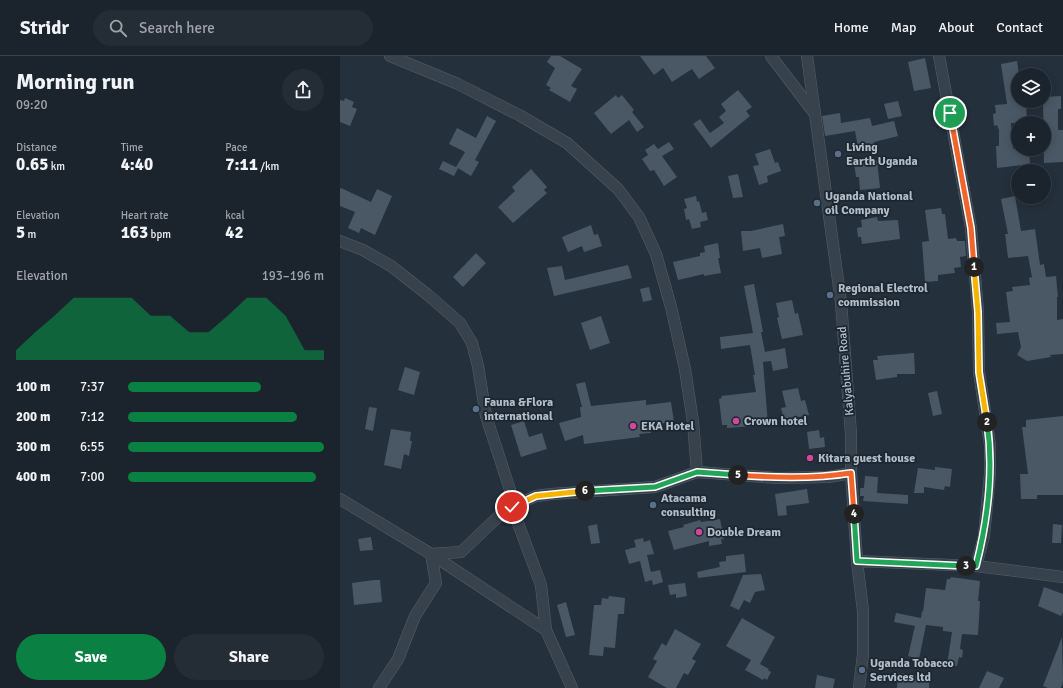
<!DOCTYPE html>
<html lang="en">
<head>
<meta charset="utf-8">
<style>
  :root { --surface:#1b242d; --page:#242c35; --text:#f1f3f6; --muted:#a0a4aa; --line:#394149; --accent:#0b8043 }
  body { margin:0; font-family:Signika,sans-serif; background:var(--page); color:var(--text); height:100vh; display:flex; flex-direction:column; font-size:15px; white-space:nowrap }
  * { box-sizing:border-box; margin:0 }
  p { font-size:13px; color:var(--muted) }
  .icon { flex:none; width:22px; height:22px; fill:none; stroke:currentColor; stroke-width:2; stroke-linecap:round; stroke-linejoin:round }
  .map { position:relative; flex:1; overflow:hidden }
  .sheet { display:flex; flex-direction:column; background:var(--surface); width:340px }
  .sheet>* { flex:none }
  .fabs { position:absolute; left:671px; top:12px; display:grid; gap:8px }
  .fabs a { display:grid; place-items:center; width:40px; height:40px; border-radius:50%; background:var(--surface); box-shadow:0 2px 10px #0003,0 0 0 1px var(--line); font-size:20px }
  .pin { position:absolute; display:grid; place-items:center; width:34px; height:34px; color:#fff; margin:-17px; border:2px solid #fff; border-radius:50%; box-shadow:0 1px 4px #0007 }
  .km { position:absolute; width:20px; height:20px; margin:-10px; border-radius:50%; background:#222; color:#fff; font-size:11px; line-height:20px; text-align:center }
  .round { display:grid; place-items:center; flex:none; width:42px; height:42px; border-radius:21px; background:var(--page) }
  .summary { display:flex; align-items:center; justify-content:space-between; height:68px; padding:0 16px }
  h1 { font-size:22px; font-weight:800; line-height:30px }
  .metrics { display:grid; grid-template-columns:repeat(3,1fr); gap:6px; height:68px; padding:4px 16px }
  .metrics div { display:grid; align-content:center }
  .metrics b { font-size:17px; font-weight:800 }
  .metrics small { font-size:11px; font-weight:400 }
  .metrics p { font-size:11px }
  .chart { height:112px; padding:8px 16px }
  .chart p { display:flex; justify-content:space-between }
  .chart svg { width:100%; height:72px; margin-top:4px; fill:var(--accent); opacity:.7 }
  .button { display:flex; gap:8px; margin-top:auto; padding:8px 16px }
  .button a { flex:1; height:46px; border-radius:24px; background:var(--accent); color:#fff; font-size:16px; font-weight:800; line-height:46px; text-align:center }
  .button a+a { background:var(--page); color:var(--text) }
  ul { padding:0 16px; list-style:none; font-size:13px }
  li { display:grid; grid-template-columns:64px 48px 1fr; align-items:center; height:30px }
  li i { height:10px; border-radius:5px; background:var(--accent) }
  header { display:flex; align-items:center; gap:24px; box-sizing:border-box; height:56px; padding:0 20px; background:var(--surface); border-bottom:1px solid var(--line) }
  header strong { font-size:19px }
  nav { display:flex; gap:22px; margin-inline-start:auto; font-size:14px }
  .search { width:280px; height:36px; background:var(--page); display:flex; align-items:center; gap:10px; box-sizing:border-box; padding:0 14px; border-radius:22px; color:var(--muted); font-size:15px }
  main { display:flex; flex:1; min-height:0 }
  .map>svg:first-child { display:block }
</style>
</head>
<body>
<header>
<strong>Stridr</strong>
<div class="search"><svg class="icon" aria-label="search" viewBox="0 0 24 24"><circle cx="10" cy="10" r="6"/><path d="M15 15l6 6"/></svg>Search here</div>
<nav><a>Home</a><a>Map</a><a>About</a><a>Contact</a></nav>
</header>
<main>
<section class="sheet">
<div class="summary"><div><h1>Morning run</h1><p>09:20</p></div><a class="round"><svg class="icon" aria-label="share" viewBox="0 0 24 24"><path d="M12 15V3M7 8l5-5 5 5M5 13v7h14v-7"/></svg></a></div>
<div class="metrics">
<div><p>Distance</p><b>0.65<small> km</small></b></div>
<div><p>Time</p><b>4:40</b></div>
<div><p>Pace</p><b>7:11<small> /km</small></b></div>
</div>
<div class="metrics">
<div><p>Elevation</p><b>5<small> m</small></b></div>
<div><p>Heart rate</p><b>163<small> bpm</small></b></div>
<div><p>kcal</p><b>42</b></div>
</div>
<div class="chart"><p><span>Elevation</span>193–196 m</p>
<svg viewBox="0 0 160 44" preserveAspectRatio="none"><path d="M0 44V38L10 27L20 17L30 6L40 6L50 6L60 6L70 17L80 17L90 27L100 27L110 17L120 6L130 6L140 17L150 38L160 38V44z"/></svg>
</div>
<ul>
<li><b>100 m</b>7:37<i style="width:68%"></i></li>
<li><b>200 m</b>7:12<i style="width:86%"></i></li>
<li><b>300 m</b>6:55<i style="width:100%"></i></li>
<li><b>400 m</b>7:00<i style="width:96%"></i></li>
</ul>
<div class="button"><a>Save</a><a>Share</a></div>
</section>
<div class="map">
<svg width="723" height="632" viewBox="0 0 723 632">
  <rect width="100%" height="100%" fill="#24303c"/>
  <path fill="#4a5865" d="M211,0h9l22,13 -11,17 6,3 -7,13 -21,-12 2,-2 -5,-3 9,-17 -8,-6z
    M300,0h66l9,12 -16,11 -7,-10 -20,13 -9,-14 -9,7z
    M585,2l6,30 -17,3 -6,-29z
    M677,5l2,14 -1,26h8l1,22h-16l2,26h16l1,15 -33,4 -1,-22h3v-16l-2,-5 -3,1 -1,-12 3,-1 -1,-8 12,-1 -6,-40z
    M398,34l14,17 -6,4 4,5 -39,32 -18,-24 7,-5 10,14 14,-10 -5,-6 7,-6 -5,-7z
    M276,39l2,3 4,-3 12,15 -2,2 12,15 -7,5 -8,-12 -18,14 -17,-21z
    M721,40v13h-3v21h5v32l-19,1 -1,-62 1,-4z
    M5,42l9,4 -2,5 5,2 -7,17 -10,-4v-22l4,1z
    M558,45l4,15 -14,3 -4,-15z
    M500,57l1,10 29,-5 2,8 22,-5 4,15 -24,6v3l-16,2 -3,-16 -30,5 -3,-20z
    M147,60l9,5 -21,39 4,2 -8,14 -15,-9 9,-15 -16,-8 8,-16 19,10z
    M329,86l5,7 -12,7 15,21 -13,9 -10,-16 -4,1 -8,-12 6,-4 -3,-5 9,-6 4,5z
    M430,93l5,14 3,-1 3,9 -14,5 1,6 -9,3 -6,-19 6,-1 -4,-11z
    M537,104l3,28 -20,2 -1,-13h-3l-2,-14z
    M103,105l15,7 -4,8 -15,-7z
    M191,113l16,18 -3,3 3,3 -34,30 -15,-16 17,-16 -3,-4z
    M398,118l5,23 -10,1 -5,-22z
    M1,132l30,14 6,-13 15,7 -17,39 -14,-7 -2,5 -11,-5 7,-16 -15,-6v-17z
    M356,140l1,6 2,-1 3,12 4,-1 2,8 -8,2 1,5 -9,2 -3,-10 -3,1 -2,-11 3,-1 -3,-9z
    M675,140l6,35 14,-2 5,36 4,-1 2,13 10,-1 2,21h-1v23l6,-1v35l-13,1 1,2 -24,4 -10,-6 4,-8 -3,-15 -21,2 -1,-11 14,-1 -4,-30 7,-1 -1,-4 18,-2 -1,-7 3,-1 -4,-21 -20,2 -3,-24h3l-7,-35z
    M601,152l1,6h3l3,25 8,-1 1,3h8l1,15 -6,1 1,10 -7,1 1,5 -17,2v6l-13,1 -3,-40 7,-1 -4,-31z
    M537,161l1,4 20,-1 2,19 -38,5 -1,-7h-3l-1,-9 5,-1 -1,-7z
    M443,168l2,12 -6,1 3,17 -20,4 -2,-10 -17,3 -2,-20h10z
    M251,169l3,10 4,-1 4,12 -18,6 -2,-6 -14,6 -6,-15z
    M378,187l2,15h-2l3,15 -17,3v-2l-26,6 -5,-18 27,-6v-3l5,-1 -1,-6z
    M136,197l10,10 -23,24 -10,-10z
    M288,209l4,13 -78,18 -7,-28 15,-2 3,14z
    M414,228l9,48h-2l4,20 20,-4 3,20 -15,3 -2,-10 -8,1 5,63 -41,3v-3h-5l-3,-26 3,-1 -1,-2 35,-4 -3,-17h2l-5,-30 -29,4 -1,-12 33,-4 -9,-47z
    M309,231l3,13 -9,2 -3,-13z
    M452,244l3,14 3,-1 5,22 -21,4 -5,-21 2,-1 -3,-14z
    M261,260l9,27 -20,7 -9,-27z
    M574,297l1,21h-18v3l-21,3 -3,-20h5l-1,-4z
    M65,311l15,5 -6,23 -16,-5z
    M245,326l6,24 55,-6v5l25,-3 3,20 -24,3 1,8 -12,1 1,3 -56,7 -1,-9 -18,6 -6,-18 22,-6 -1,-10h2l-6,-23z
    M458,332l3,13 4,-1 4,15 -25,5 -3,-12 5,-1 -4,-16z
    M597,335l5,23 -9,2 -5,-23z
    M29,351l8,1 -4,23 -8,-2z
    M723,360v79h-26v4h-16l-1,-25h8l-6,-47h4v-7z
    M184,365l5,16 13,-4 5,16 -26,8 -10,-32z
    M51,373l20,3 -1,9h2l-3,15 -5,-2 -3,15 -17,-4z
    M479,374l1,8 4,-1 1,10 -16,2 -2,-17z
    M595,411l17,2 -2,18 -5,-1 -1,4 -20,-3v6h-10l4,-25 17,2z
    M525,420l13,1 -1,16 31,2v9l-45,-3 1,-5h-4v-8h4z
    M467,433l2,14 -23,3 1,9 -9,1 -3,-22z
    M380,463l4,20h-3l1,5 -13,2v-5l-35,9 -6,-19 16,-4 -1,-2 17,-5 1,2z
    M257,468l3,19 -9,1 -3,-18z
    M713,468l9,1 -1,18h-9z
    M31,481l2,13 -13,1 -2,-12z
    M303,482l1,4 6,-2 4,14 -7,1 4,17 9,-2 3,12 -10,3 -1,-5 -7,2 -5,-21 -11,3 -4,-14 11,-3 -2,-7z
    M404,498l2,18 -48,6 -1,-6 23,-5 -1,-5 7,-1v-5z
    M421,518l4,16 -10,2 -5,11 -6,-3 -5,10 -9,-4 13,-31z
    M611,521l29,4 -2,20h2l-2,34 -16,-1 -2,15 3,1 -1,8 -3,-1 -2,9h-5l-5,-1 5,-33 -9,-1v-4l-17,-2 -7,34 -11,-3 7,-30 -21,-4 2,-9 25,5 1,-7 1,1 3,-24 19,2 2,-11h3z
    M34,524h6l2,22 -28,3 -2,-22z
    M345,527l2,13 -11,2v-4l-6,1 -2,-10z
    M704,531l19,7v18l-2,4 -23,-10z
    M269,540l16,2 -1,16h-6l-3,34 -11,-1 -1,9 -14,-1 5,-50h7l1,-7 6,1z
    M226,546l9,33 -9,2 -9,-32z
    M402,562l33,19 -15,27 9,5 -1,1 3,2 -4,8 -3,-2 -1,2 -18,-10 6,-10 -25,-14z
    M335,573l26,15 -9,15 4,2 -8,14 -4,-2 -8,15h-9l-19,-11 9,-16 -4,-2 9,-16 4,3z
    M722,581l1,45 -2,6h-13l-5,-2z
    M647,615l17,7 -5,10h-20z
    M558,617l31,3v12h-32z
    M477,619l18,4 -2,9h-18z"/>
  <g fill="none" stroke-linecap="round" stroke-linejoin="round">
    <defs>
      <path id="street" d="M50,0l68,28 61,31 48,28 51,46 21,28 17,37 15,53 14,62 8,53 4,50
        M431,0l44,58
        M467,0l34,246 10,132v39l6,88 6,50v43l-4,34
        M599,0l32,172 7,83 1,61 11,73v29l-6,62 -8,30
        M0,185l23,9 28,16 37,29 32,28 12,20 6,23 8,50 24,74 2,17 29,78 5,45 26,58
        M0,443l91,55 115,76
        M517,505l119,5 87,11
        M39,632l19,-29 17,-43 21,-33 -5,-29 30,-2 39,-37 12,-8 24,-11 15,-2 104,-7 42,-15 80,6 52,-1 22,-4"/>
    </defs>
    <use href="#street" stroke="#55606a" stroke-width="12"/>
    <use href="#street" stroke="#37424c" stroke-width="11"/>
  </g>
  <g fill="none" stroke-linecap="round" stroke-linejoin="round">
    <defs>
      <path id="split-1" d="M610,57l21,115 3,39"/>
      <path id="split-2" d="M634,211l4,45 1,60 8,50"/>
      <path id="split-3" d="M626,510h10c12,-47 18,-96 11,-144"/>
      <path id="split-4" d="M514,458l3,47 109,5"/>
      <path id="split-5" d="M398,419c38,3 76,4 113,-2l3,41"/>
      <path id="split-6" d="M245,435l70,-4 42,-15 41,3"/>
      <path id="split-7" d="M172,451l24,-11 49,-5"/>
    </defs>
    <use href="#split-1" stroke="#fff" stroke-width="8"/>
    <use href="#split-2" stroke="#fff" stroke-width="8"/>
    <use href="#split-3" stroke="#fff" stroke-width="8"/>
    <use href="#split-4" stroke="#fff" stroke-width="8"/>
    <use href="#split-5" stroke="#fff" stroke-width="8"/>
    <use href="#split-6" stroke="#fff" stroke-width="8"/>
    <use href="#split-7" stroke="#fff" stroke-width="8"/>
    <use href="#split-1" stroke="#f0652b" stroke-width="5"/>
    <use href="#split-2" stroke="#f5b400" stroke-width="5"/>
    <use href="#split-3" stroke="#22a559" stroke-width="5"/>
    <use href="#split-4" stroke="#22a559" stroke-width="5"/>
    <use href="#split-5" stroke="#f0652b" stroke-width="5"/>
    <use href="#split-6" stroke="#22a559" stroke-width="5"/>
    <use href="#split-7" stroke="#f5b400" stroke-width="5"/>
  </g>
  <g fill="#5c6f8a" stroke="#1c2731" stroke-width="1.5">
    <circle cx="498" cy="98" r="4"/>
    <circle cx="477" cy="147" r="4"/>
    <circle cx="490" cy="239" r="4"/>
    <circle cx="136" cy="353" r="4"/>
    <circle cx="313" cy="449" r="4"/>
    <circle cx="522" cy="614" r="4"/>
  </g>
  <g fill="#d1479c" stroke="#1c2731" stroke-width="1.5">
    <circle cx="396" cy="365" r="4"/>
    <circle cx="293" cy="370" r="4"/>
    <circle cx="470" cy="402" r="4"/>
    <circle cx="359" cy="476" r="4"/>
  </g>
  <g text-anchor="middle" dominant-baseline="central" stroke-width="3.5" stroke-linejoin="round" paint-order="stroke">
    <g font-size="12" font-weight="bold" fill="#b3bdc8" stroke="#1c2731" text-anchor="start">
      <text x="506" y="91">Living<tspan x="506" dy="14">Earth Uganda</tspan></text>
      <text x="485" y="140">Uganda National<tspan x="485" dy="14">oil Company</tspan></text>
      <text x="498" y="232">Regional Electrol<tspan x="498" dy="14">commission</tspan></text>
      <text x="144" y="346">Fauna &amp;Flora<tspan x="144" dy="14">international</tspan></text>
      <text x="404" y="365">Crown hotel</text>
      <text x="301" y="370">EKA Hotel</text>
      <text x="478" y="402">Kitara guest house</text>
      <text x="321" y="442">Atacama<tspan x="321" dy="14">consulting</tspan></text>
      <text x="367" y="476">Double Dream</text>
      <text x="530" y="607">Uganda Tobacco<tspan x="530" dy="14">Services ltd</tspan></text>
    </g>
    <g font-size="12" fill="#b3bdc8" stroke="#1c2731">
      <text transform="translate(506 315) rotate(-95)">Kalyabuhire Road</text>
    </g>
  </g>
</svg>
<div class="fabs">
<a><svg class="icon" aria-label="layers" viewBox="0 0 24 24"><path d="M12 4l9 5-9 5-9-5zM3 14l9 5 9-5"/></svg></a>
<a>+</a>
<a>−</a>
</div>
<div class="pin" style="left:610px;top:57px;background:#1e9e55"><svg class="icon" aria-label="arrive" viewBox="0 0 24 24"><path d="M6 21V4h12l-3 4 3 4H6"/></svg></div>
<div class="pin" style="left:172px;top:451px;background:#d93025"><svg class="icon" aria-label="check" viewBox="0 0 24 24"><path d="M5 12l5 5 9-10"/></svg></div>
<b class="km" style="left:634px;top:211px">1</b>
<b class="km" style="left:647px;top:366px">2</b>
<b class="km" style="left:626px;top:510px">3</b>
<b class="km" style="left:514px;top:458px">4</b>
<b class="km" style="left:398px;top:419px">5</b>
<b class="km" style="left:245px;top:435px">6</b>
</div>
</main>
</body>
</html>
